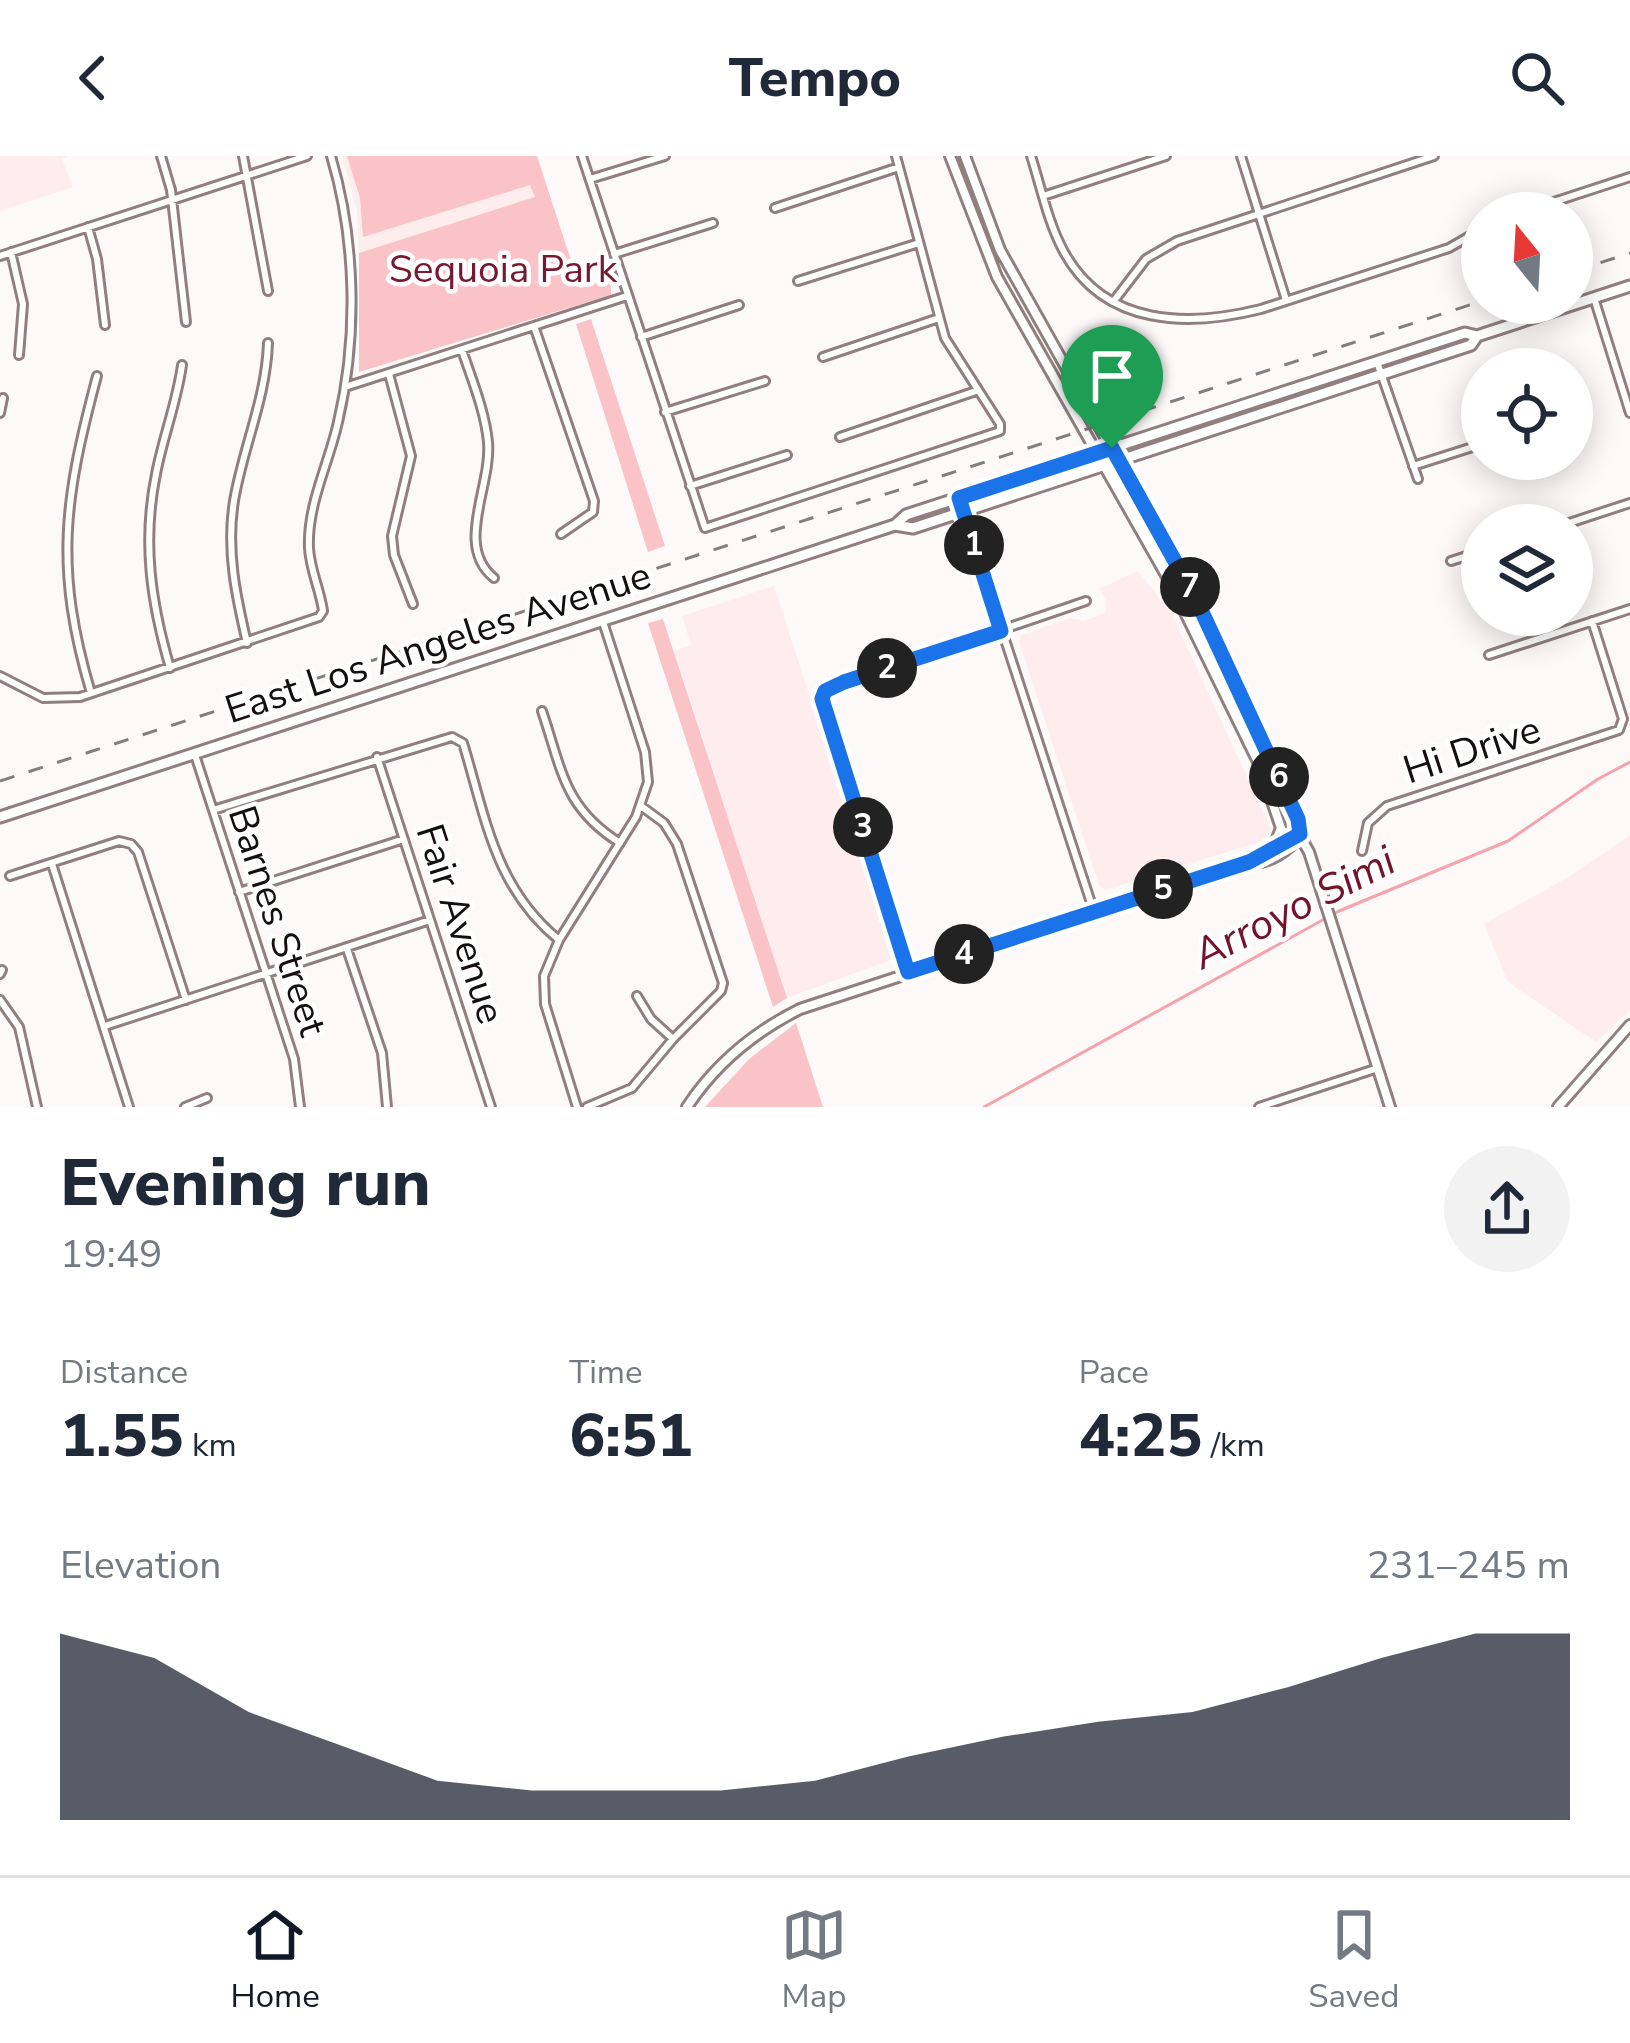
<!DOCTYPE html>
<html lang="en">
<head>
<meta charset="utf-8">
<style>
  :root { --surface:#fff; --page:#f2f2f3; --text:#1f2937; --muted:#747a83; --line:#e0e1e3; --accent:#111827 }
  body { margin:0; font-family:"Nunito Sans",sans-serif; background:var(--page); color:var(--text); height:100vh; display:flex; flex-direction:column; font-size:45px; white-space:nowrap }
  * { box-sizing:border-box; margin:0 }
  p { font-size:39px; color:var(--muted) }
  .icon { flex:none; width:66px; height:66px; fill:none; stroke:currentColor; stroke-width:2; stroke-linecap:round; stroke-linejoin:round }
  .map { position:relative; height:951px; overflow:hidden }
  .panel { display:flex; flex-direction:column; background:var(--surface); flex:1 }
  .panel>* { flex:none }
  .needle { width:78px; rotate:342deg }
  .tools { position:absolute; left:1461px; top:36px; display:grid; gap:24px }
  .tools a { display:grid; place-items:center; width:132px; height:132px; border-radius:50%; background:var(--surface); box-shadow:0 6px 30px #0003; font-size:60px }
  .pin { position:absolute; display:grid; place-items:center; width:102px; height:102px; color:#fff; margin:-123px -51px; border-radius:50% 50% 50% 0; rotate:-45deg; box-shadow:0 0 12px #0007 }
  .pin .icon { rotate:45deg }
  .km { position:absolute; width:60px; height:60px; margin:-30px; border-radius:50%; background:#222; color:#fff; font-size:33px; line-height:60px; text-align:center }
  .round { display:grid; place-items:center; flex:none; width:126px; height:126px; border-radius:63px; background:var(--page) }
  .summary { display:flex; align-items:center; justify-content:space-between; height:204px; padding:0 60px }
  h1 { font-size:66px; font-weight:800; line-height:90px }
  .metrics { display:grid; grid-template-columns:repeat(3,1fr); gap:18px; height:204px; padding:12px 60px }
  .metrics div { display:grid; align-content:center }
  .metrics b { font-size:60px; font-weight:800 }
  .metrics small { font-size:33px; font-weight:400 }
  .metrics p { font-size:33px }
  .chart { height:336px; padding:24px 60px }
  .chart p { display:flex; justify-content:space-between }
  .chart svg { width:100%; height:216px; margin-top:12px; fill:var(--accent); opacity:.7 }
  header { display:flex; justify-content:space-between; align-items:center; height:156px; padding:0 60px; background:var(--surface); font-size:54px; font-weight:800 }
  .tab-bar { display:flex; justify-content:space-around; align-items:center; height:168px; border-top:3px solid var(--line); background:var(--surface); font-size:33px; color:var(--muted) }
  .tab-bar a { display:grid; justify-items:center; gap:6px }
  .tab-bar .on { color:var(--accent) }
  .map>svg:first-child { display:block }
</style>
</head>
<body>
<header><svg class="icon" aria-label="back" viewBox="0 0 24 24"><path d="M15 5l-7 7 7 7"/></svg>Tempo<svg class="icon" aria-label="search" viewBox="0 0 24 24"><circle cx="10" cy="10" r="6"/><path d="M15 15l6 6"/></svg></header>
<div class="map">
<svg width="1630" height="951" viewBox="0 0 1630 951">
  <rect width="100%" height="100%" fill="#fdf9f9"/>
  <path fill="#ffedee" d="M0,0h68l-6,3 11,28 -73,24z
    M342,0h179l14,42 -176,55 -2,-42z
    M1138,415l34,43 99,215 -3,7 -12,7 -151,47 -6,-5 -80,-243 2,-7 49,-17 13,3 22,-8 1,-13 -7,-11z
    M774,430l119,368 -5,7 -101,37 -113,-347 17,-6 -9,-29z
    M1630,679v175l-34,32 -88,-60 -24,-58 86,-48z"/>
  <path fill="#fac3c7" d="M347,0h190l43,132 31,-9v16l-252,77v-119l176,-56 -5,-12 -167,52 -3,-39z
    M591,163l74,227 -17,6 -72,-228z
    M663,463l124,379 -14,9 -125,-384z
    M796,867l27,84h-118l44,-48z"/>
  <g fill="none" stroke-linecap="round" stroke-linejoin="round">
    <path stroke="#f5a3ac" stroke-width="3" d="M984,951l355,-196 169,-70 90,-62 32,-17"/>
    <defs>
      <path id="street" d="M161,0l10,34 15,132
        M243,0l25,135
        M582,0l123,372 295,-97v-7l-55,-86 -49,-182
        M1031,0c10,31 17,67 33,96 41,75 125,75 197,57l188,-61 33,-19
        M1241,0l45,144
        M590,23l75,-23
        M1043,40l123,-40
        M775,52l124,-41
        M1520,57l110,-36
        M88,71l9,32 8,66
        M11,96l12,52 -4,51
        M614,98l99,-31
        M0,100l307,-100
        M798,125l121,-38
        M1594,142l36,115
        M1113,146l33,-43 31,-18 257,-85
        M534,170l60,175 -1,11 -32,22
        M641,181l98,-32
        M462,194c10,30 23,61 26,92 4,44 -34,104 6,136
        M823,201l116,-39
        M1377,206l41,117
        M389,218l22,82 -19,80 2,19 19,49
        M345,231l282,-91
        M665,256l100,-31
        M0,257l3,-15
        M840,281l136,-46
        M1413,310l69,-22
        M690,330l97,-31
        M959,343l135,413
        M1563,369l67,-22
        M1451,405l31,-10
        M247,487c-11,-47 -21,-93 -13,-142 9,-54 32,-102 34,-158
        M1489,499l141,-46
        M170,512c-19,-66 -28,-126 -14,-194 7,-37 21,-72 26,-109
        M0,520l43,22 37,-1 239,-80 4,-6c-3,-22 -13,-41 -14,-63 -2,-43 20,-85 29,-126 20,-85 18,-182 -7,-266
        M91,537c-37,-125 -27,-193 6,-317
        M542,555c20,59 22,97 78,132
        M195,599l99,304 6,48
        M377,601l114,350
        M213,654l239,-73 11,6c23,76 32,145 96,197
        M1362,695l6,-28 19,-17 232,-76 4,-11 -31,-98
        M52,708l77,243
        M10,720l109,-35 12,3 7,8 48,148
        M239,736l165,-53
        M347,793l35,104 5,54
        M908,816l-86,-267 3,-15 261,-89
        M0,818l2,-4
        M637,840l14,23 22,20
        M0,844l19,27 18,80
        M105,870l325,-106
        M185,951l22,-9
        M577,951l-32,-103 -1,-28 15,-36 77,-123 12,-35 -3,-30 -42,-130
        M587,951l45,-19 41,-49 48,-48 2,-8 -46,-139 -13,-21 -23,-17
        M1259,951l119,-39"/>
      <path id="secondary" d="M950,0l47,121 173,305 90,184 49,86 81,255
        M965,0l35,94 196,349 102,220 2,13
        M1260,610l21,62 -5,13 -15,13
        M1270,694l29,-15
        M687,951c29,-44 67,-75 113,-98l449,-147c18,3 41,-11 50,-27
        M1558,951l72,-82"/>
      <path id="primary" d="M895,369l18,3 558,-183 6,-9
        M0,661l895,-292 11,-10 559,-182 12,3 153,-50"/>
    </defs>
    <use href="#street" stroke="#917f80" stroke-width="12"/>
    <use href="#secondary" stroke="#917f80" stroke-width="14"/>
    <use href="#primary" stroke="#917f80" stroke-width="15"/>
    <use href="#street" stroke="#fff" stroke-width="6"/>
    <use href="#secondary" stroke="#fff" stroke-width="8"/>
    <use href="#primary" stroke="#fff" stroke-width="9"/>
    <path stroke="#837d7e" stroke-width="3" stroke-dasharray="15 15" stroke-linecap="butt" d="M1572,116l58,-19
      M0,625l1482,-480"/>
  </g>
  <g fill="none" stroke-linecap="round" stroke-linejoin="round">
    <defs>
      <path id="route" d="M1112,292l84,151 102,220 2,15 -51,28 -341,110 -86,-273 3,-8 19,-9 157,-51 -42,-133z"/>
    </defs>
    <use href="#route" stroke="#fff" stroke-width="24"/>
    <use href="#route" stroke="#1a73e8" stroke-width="15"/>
  </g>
  <g text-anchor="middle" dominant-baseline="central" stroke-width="9" stroke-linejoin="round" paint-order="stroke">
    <g font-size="39" fill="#781a2f" stroke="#fff">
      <text x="503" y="113">Sequoia Park</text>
    </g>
    <g font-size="39" fill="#150e0f" stroke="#fff">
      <text transform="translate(438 487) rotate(-18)">East Los Angeles Avenue</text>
      <text transform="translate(1472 594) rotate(-18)">Hi Drive</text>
      <text transform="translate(277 765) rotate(72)">Barnes Street</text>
      <text transform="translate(460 768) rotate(72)">Fair Avenue</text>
    </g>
    <g font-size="42" font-style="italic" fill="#73142b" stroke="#fff">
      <text transform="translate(1294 752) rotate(-27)">Arroyo Simi</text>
    </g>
  </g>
</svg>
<div class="tools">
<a><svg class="needle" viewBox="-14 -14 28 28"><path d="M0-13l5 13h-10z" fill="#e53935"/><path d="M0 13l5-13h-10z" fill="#747a83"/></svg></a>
<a><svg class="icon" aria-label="locate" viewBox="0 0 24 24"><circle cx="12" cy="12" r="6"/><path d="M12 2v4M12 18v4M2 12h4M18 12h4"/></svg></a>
<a><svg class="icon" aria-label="layers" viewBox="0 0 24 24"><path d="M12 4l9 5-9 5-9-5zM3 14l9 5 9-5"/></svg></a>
</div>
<div class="pin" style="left:1112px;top:292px;background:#1e9e55"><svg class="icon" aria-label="arrive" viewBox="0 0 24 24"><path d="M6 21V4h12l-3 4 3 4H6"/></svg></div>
<b class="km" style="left:974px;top:389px">1</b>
<b class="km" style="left:887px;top:512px">2</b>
<b class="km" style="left:863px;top:671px">3</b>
<b class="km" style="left:964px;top:798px">4</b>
<b class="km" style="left:1163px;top:733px">5</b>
<b class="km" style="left:1279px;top:621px">6</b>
<b class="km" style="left:1190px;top:431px">7</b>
</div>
<section class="panel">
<div class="summary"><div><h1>Evening run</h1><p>19:49</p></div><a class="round"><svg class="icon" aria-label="share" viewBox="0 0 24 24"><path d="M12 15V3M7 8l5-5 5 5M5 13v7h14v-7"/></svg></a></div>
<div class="metrics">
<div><p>Distance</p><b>1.55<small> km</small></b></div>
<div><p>Time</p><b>6:51</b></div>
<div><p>Pace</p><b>4:25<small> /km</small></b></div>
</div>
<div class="chart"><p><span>Elevation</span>231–245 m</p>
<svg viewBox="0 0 160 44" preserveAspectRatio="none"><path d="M0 44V6L10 11L20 22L30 29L40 36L50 38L60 38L70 38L80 36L90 31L100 27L110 24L120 22L130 17L140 11L150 6L160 6V44z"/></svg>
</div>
</section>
<nav class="tab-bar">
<a class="on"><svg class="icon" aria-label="home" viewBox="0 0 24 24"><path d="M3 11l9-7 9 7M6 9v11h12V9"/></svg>Home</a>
<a><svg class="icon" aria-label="map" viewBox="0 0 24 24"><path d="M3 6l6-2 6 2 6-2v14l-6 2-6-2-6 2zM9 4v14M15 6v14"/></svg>Map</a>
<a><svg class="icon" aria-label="saved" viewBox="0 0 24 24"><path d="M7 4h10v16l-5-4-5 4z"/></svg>Saved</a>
</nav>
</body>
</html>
